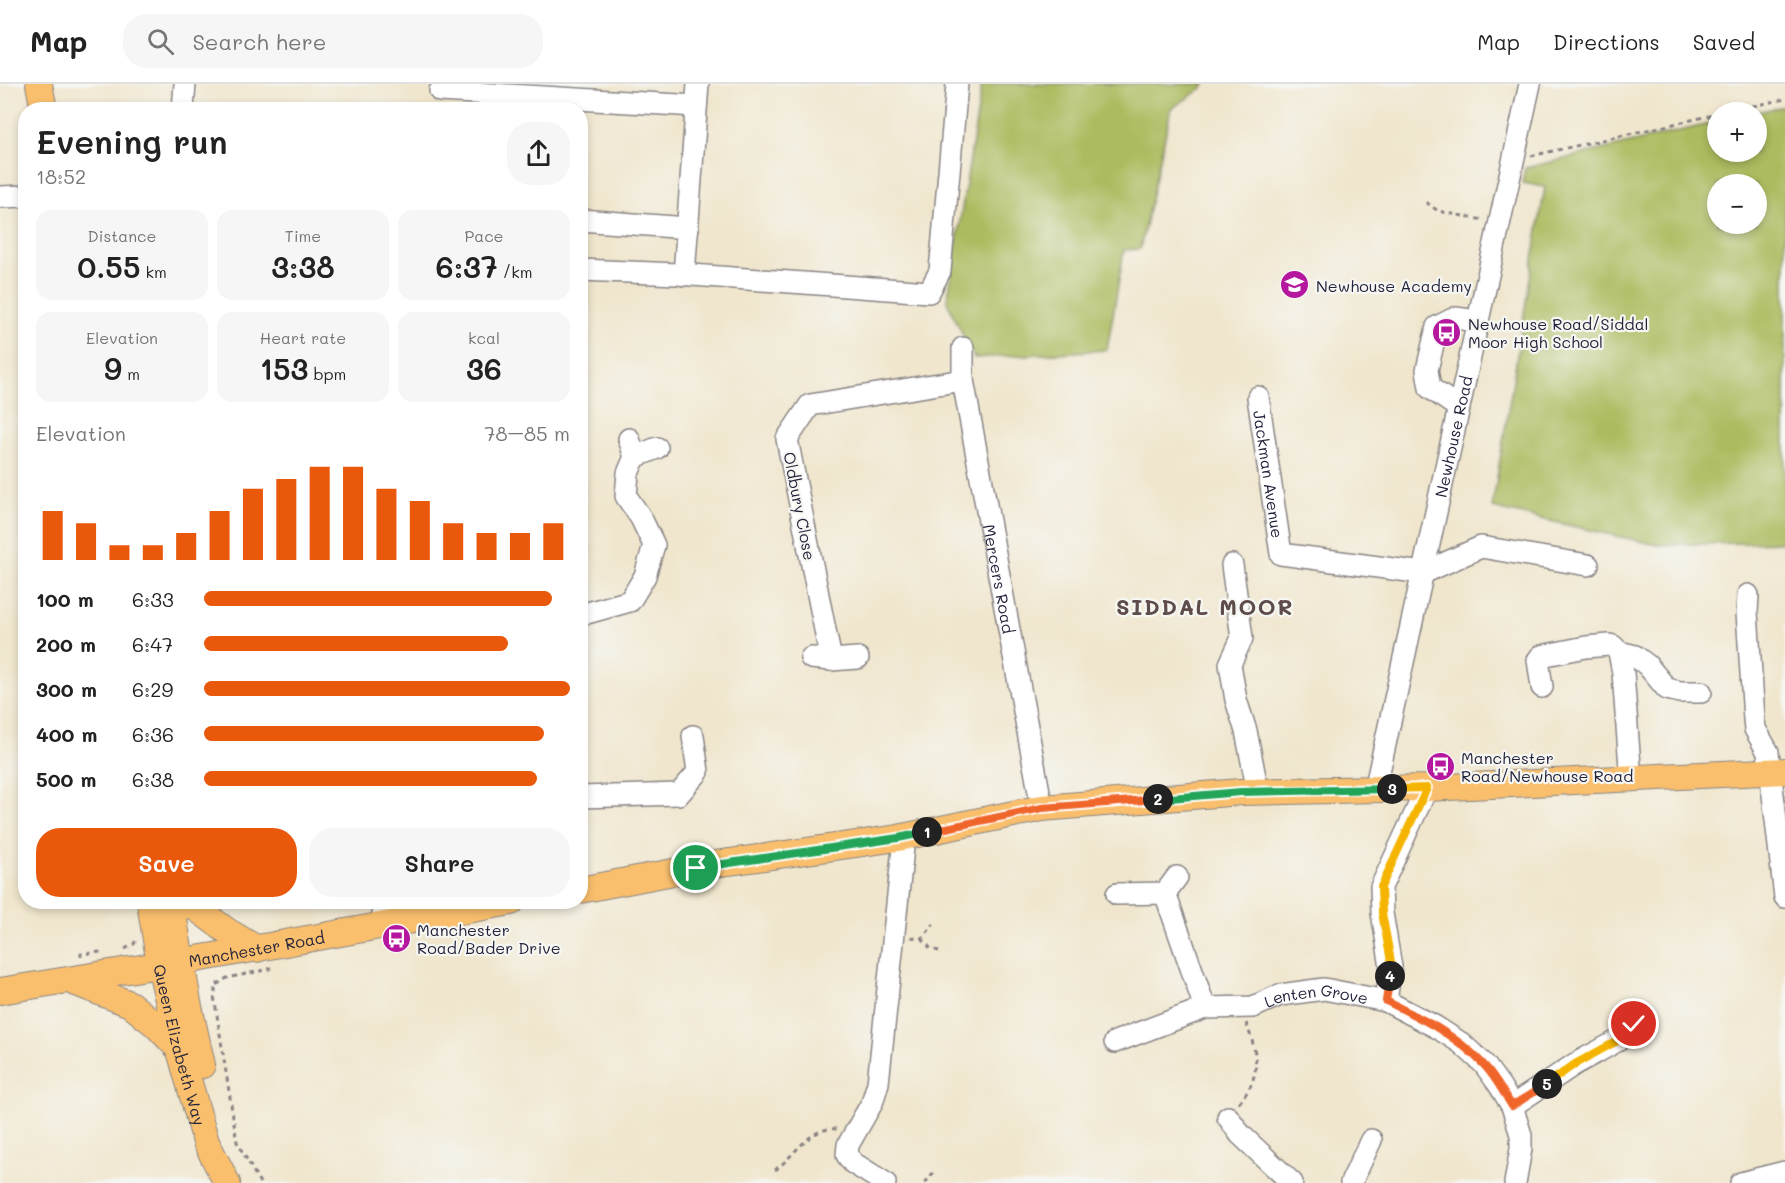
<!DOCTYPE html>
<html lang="en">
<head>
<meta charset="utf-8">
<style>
  :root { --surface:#fff; --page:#f6f6f6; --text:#222; --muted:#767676; --line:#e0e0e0; --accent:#ea580c }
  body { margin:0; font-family:Mali,sans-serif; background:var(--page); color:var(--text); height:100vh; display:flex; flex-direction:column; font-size:22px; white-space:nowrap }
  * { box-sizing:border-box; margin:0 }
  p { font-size:20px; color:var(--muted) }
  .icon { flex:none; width:33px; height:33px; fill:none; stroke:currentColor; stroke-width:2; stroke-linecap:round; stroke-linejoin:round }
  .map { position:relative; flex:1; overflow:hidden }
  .panel { position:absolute; left:18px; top:18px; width:570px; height:807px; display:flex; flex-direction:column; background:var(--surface); border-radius:24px; box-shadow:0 3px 9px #0003 }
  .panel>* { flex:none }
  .buttons { position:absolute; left:1707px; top:18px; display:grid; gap:12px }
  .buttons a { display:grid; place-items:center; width:60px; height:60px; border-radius:50%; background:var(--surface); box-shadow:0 3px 9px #0003; font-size:30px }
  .pin { position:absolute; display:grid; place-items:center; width:51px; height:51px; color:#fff; margin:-26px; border:3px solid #fff; border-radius:50%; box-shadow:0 2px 6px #0007 }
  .km { position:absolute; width:30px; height:30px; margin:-15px; border-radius:50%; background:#222; color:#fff; font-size:16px; line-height:30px; text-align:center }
  .round { display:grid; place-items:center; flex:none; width:63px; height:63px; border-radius:24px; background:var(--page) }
  .summary { display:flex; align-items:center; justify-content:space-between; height:102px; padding:0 18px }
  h1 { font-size:33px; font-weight:600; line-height:45px }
  .stats { display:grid; grid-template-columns:repeat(3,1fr); gap:9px; height:102px; padding:6px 18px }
  .stats div { display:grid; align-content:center; border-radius:15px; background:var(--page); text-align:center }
  .stats b { font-size:30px; font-weight:600 }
  .stats small { font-size:16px; font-weight:400 }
  .stats p { font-size:16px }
  .chart { height:168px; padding:12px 18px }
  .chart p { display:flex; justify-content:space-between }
  .chart svg { width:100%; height:108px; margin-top:6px; stroke:var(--accent); stroke-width:6 }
  .cta { display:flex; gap:12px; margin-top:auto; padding:12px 18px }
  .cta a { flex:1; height:69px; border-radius:24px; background:var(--accent); color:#fff; font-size:24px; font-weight:600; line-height:69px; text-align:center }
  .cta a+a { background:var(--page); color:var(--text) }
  ul { padding:0 18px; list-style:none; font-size:20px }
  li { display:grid; grid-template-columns:96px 72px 1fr; align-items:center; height:45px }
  li i { height:15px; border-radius:8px; background:var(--accent) }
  header { display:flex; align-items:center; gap:36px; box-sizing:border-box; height:84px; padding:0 30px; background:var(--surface); border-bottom:2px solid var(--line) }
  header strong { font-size:28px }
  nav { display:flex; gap:33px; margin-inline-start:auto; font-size:21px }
  .search { width:420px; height:54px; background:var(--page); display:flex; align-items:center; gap:15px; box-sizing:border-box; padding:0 21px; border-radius:24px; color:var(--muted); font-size:22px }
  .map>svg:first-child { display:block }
</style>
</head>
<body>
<header>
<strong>Map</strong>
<div class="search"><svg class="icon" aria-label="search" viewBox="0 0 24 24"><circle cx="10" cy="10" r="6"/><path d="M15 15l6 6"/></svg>Search here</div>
<nav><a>Map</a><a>Directions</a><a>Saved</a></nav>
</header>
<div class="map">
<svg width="1785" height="1099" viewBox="0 0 1785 1099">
  <rect width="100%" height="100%" fill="#f6f6f2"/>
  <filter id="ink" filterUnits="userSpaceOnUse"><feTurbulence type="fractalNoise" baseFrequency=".0167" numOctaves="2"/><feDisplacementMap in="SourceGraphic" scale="12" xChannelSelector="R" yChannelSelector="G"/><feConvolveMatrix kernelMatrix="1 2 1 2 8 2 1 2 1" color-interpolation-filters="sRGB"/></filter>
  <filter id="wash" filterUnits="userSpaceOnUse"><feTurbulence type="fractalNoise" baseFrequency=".008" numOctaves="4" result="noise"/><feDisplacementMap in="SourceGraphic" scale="24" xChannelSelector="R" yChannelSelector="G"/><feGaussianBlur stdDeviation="1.35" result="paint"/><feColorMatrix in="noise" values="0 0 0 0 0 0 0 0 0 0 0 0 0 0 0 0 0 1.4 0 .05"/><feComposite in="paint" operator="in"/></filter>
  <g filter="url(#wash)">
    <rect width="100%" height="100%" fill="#f0e6cd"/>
    <path fill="#acbb5e" stroke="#676e4c" stroke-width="1.5" fill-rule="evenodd" d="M982,0h223l-1,3 -33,22 -31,140 -16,1 -17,100 -133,8 -27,-56z
      M1785,22v436l-128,3 -165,-37 53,-321 -23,-4 3,-15 192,-46 1,30h38v-40zM1718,100h38v40h-38z"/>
  </g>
  <g filter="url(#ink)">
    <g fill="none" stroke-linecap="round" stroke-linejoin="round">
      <defs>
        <g id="minor">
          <path d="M440,7l256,15"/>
          <path d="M183,26l2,-26"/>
          <path d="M0,113l26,-1"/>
          <path d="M580,136l108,8"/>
          <path d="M580,186l98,4 251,18 11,-21 17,-187"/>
          <path d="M684,191l14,-191"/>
          <path id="s1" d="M963,264v32l79,428"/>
          <path id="s2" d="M1258,313l23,157 142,19 58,-26 107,18"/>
          <path d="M1459,324l-29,-20 -3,-18 10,-43 18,-9 23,3"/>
          <path d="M629,355l6,18"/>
          <path d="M1232,481l10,73 -12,26 6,36 10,31 12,61"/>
          <path d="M1748,511l-1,17 7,107 1,10 13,23 17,145"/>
          <path d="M580,531l50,-14 15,-25 9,-31 -13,-27 -15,-22 2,-23 7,-16 22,-9"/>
          <path d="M1619,568l16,4 12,9 20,24 13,3h21"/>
          <path d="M811,574l20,2 27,-2"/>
          <path d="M831,576l-44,-221 23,-34 153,-25"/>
          <path d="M1542,603l-4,-27 3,-4 45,-9 23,-2 4,1 6,6 4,21 8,107"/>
          <path id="s3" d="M1375,706l155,-706"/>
          <path d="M580,713l99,-3 19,-22 -5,-36"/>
          <path d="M1165,809l40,115"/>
          <path d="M1117,810l48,-1 12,-16"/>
          <path d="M381,818l5,22"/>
          <path d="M1386,917l5,-34 -9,-54 -1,-26 46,-99"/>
          <path id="s4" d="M1115,958l90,-34 48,-1 27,-12 44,-6 62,12 50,26 25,16 23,21 16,22 12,20 9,29v14l-6,34"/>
          <path d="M1512,1022l63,-42 44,-24 15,-16"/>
          <path d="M1228,1033l12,17 52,49"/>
          <path d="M885,1099l-32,-20 -6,-8 1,-10 24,-42 6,-20 25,-235 -1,-10"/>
          <path d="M1351,1099l20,-43"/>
          <path d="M1741,1099l44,-11"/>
        </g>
        <g id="major">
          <path d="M39,0l5,26"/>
          <path d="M580,806l135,-26 183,-26 144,-30 199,-16 186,-4 358,-17"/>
          <path id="s5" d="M150,818l10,63 20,86 26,91 21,41"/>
          <path d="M171,818l17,100 14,63"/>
          <path d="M188,818l39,29 30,18"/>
          <path d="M71,897l59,23 27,22 23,24"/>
          <path id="s6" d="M0,907l214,-35 297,-54"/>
        </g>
      </defs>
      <use href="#minor" stroke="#898484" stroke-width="24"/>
      <use href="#major" stroke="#898484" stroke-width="28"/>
      <path stroke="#898484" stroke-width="3" stroke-dasharray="4.5 4.5" stroke-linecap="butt" d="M1726,28l59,-13
        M1531,72l187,-42
        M1426,118l12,9 45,9
        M911,853l11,1 12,-14
        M922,854l9,11 12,3
        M125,865l9,-5 2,-4
        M81,873v-3l20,-2
        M1239,1019c23,-27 19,-49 7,-80
        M775,1086c21,-15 34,-44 63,-41
        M260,1099l-23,-41 -23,-146 2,-11 11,-7 43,-9 -1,-4
        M925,1099l8,-10"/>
      <use href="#minor" stroke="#fff" stroke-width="21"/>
      <use href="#major" stroke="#f9bf6d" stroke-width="26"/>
    </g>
  </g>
  <g fill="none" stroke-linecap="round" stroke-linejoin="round" filter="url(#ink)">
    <defs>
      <path id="split-1" d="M696,784l202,-30 29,-6"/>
      <path id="split-2" d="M927,748l115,-24 116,-9"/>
      <path id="split-3" d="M1158,715l83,-7 151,-3"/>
      <path id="split-4" d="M1390,892l2,-9 -10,-54 -1,-26 46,-99 -35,1"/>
      <path id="split-5" d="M1390,892l-4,25c35,17 70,34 97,63 12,12 20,28 29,42l35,-22"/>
      <path id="split-6" d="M1547,1000l28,-20 44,-24 15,-16"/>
    </defs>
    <use href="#split-1" stroke="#fff" stroke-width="12"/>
    <use href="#split-2" stroke="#fff" stroke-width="12"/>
    <use href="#split-3" stroke="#fff" stroke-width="12"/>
    <use href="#split-4" stroke="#fff" stroke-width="12"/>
    <use href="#split-5" stroke="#fff" stroke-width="12"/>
    <use href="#split-6" stroke="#fff" stroke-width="12"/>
    <use href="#split-1" stroke="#22a559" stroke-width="8"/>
    <use href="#split-2" stroke="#f0652b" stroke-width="8"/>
    <use href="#split-3" stroke="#22a559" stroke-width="8"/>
    <use href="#split-4" stroke="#f5b400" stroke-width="8"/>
    <use href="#split-5" stroke="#f0652b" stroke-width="8"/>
    <use href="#split-6" stroke="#f5b400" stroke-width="8"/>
  </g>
  <defs>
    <symbol id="school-disc" viewBox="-11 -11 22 22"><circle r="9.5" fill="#b5179e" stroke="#f6f6f2"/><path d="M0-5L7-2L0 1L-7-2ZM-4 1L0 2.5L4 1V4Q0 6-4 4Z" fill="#fff"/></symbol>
    <symbol id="bus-disc" viewBox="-11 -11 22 22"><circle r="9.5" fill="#b5179e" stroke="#f6f6f2"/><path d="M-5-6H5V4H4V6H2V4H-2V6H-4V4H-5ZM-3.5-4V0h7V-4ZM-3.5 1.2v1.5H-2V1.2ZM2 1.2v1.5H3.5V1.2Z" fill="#fff"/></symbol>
  </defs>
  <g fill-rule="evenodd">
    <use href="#school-disc" x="1278" y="184" width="33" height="33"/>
    <use href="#bus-disc" x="1430" y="232" width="33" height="33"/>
    <use href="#bus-disc" x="1424" y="666" width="33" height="33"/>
    <use href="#bus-disc" x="380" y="838" width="33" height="33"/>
  </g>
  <g text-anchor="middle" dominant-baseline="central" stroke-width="4.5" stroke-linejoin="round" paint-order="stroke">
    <g font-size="16" fill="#22223b" stroke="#f6f6f2" text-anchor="start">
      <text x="1316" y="201">Newhouse Academy</text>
      <text x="1468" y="239">Newhouse Road/Siddal<tspan x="1468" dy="18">Moor High School</tspan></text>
      <text x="1461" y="673">Manchester<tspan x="1461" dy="18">Road/Newhouse Road</tspan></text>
      <text x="417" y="845">Manchester<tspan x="417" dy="18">Road/Bader Drive</tspan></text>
    </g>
    <g font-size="16" fill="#22223b" stroke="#f6f6f2">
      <text stroke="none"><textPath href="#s3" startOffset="362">Newhouse Road</textPath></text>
      <text stroke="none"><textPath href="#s2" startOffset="78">Jackman Avenue</textPath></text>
      <text transform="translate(800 422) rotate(79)">Oldbury Close</text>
      <text stroke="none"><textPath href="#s1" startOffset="234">Mercers Road</textPath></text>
      <text stroke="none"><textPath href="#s6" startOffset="260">Manchester Road</textPath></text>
      <text stroke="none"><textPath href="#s4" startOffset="210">Lenten Grove</textPath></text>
      <text stroke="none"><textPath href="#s5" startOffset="146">Queen Elizabeth Way</textPath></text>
    </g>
    <g font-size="22" font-weight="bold" letter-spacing="1.5" fill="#5e4c4b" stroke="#f6f6f2">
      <text x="1205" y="522">SIDDAL MOOR</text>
    </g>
  </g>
</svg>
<div class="buttons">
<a>+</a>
<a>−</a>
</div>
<div class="pin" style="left:696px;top:784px;background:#1e9e55"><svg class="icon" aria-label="arrive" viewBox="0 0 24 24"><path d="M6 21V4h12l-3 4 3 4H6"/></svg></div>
<div class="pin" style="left:1634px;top:940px;background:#d93025"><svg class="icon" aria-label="check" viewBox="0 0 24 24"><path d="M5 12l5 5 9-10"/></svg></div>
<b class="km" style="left:927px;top:748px">1</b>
<b class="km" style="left:1158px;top:715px">2</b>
<b class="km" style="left:1392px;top:705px">3</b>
<b class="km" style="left:1390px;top:892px">4</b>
<b class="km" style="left:1547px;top:1000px">5</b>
<section class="panel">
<div class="summary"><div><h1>Evening run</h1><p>18:52</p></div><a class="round"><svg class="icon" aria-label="share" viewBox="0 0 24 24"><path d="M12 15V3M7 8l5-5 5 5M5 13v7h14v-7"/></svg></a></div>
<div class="stats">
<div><p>Distance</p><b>0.55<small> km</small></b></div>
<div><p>Time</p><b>3:38</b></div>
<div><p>Pace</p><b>6:37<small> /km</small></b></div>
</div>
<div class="stats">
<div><p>Elevation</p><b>9<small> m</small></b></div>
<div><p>Heart rate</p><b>153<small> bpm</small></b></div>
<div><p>kcal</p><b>36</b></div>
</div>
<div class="chart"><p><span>Elevation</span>78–85 m</p>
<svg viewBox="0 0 160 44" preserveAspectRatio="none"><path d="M5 44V24M15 44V29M25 44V38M35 44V38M45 44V33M55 44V24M65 44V15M75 44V11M85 44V6M95 44V6M105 44V15M115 44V20M125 44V29M135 44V33M145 44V33M155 44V29"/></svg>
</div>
<ul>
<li><b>100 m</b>6:33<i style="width:95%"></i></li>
<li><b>200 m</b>6:47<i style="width:83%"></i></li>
<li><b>300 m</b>6:29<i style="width:100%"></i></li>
<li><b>400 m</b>6:36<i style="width:93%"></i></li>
<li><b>500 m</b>6:38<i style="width:91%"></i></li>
</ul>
<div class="cta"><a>Save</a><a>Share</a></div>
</section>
</div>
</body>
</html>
